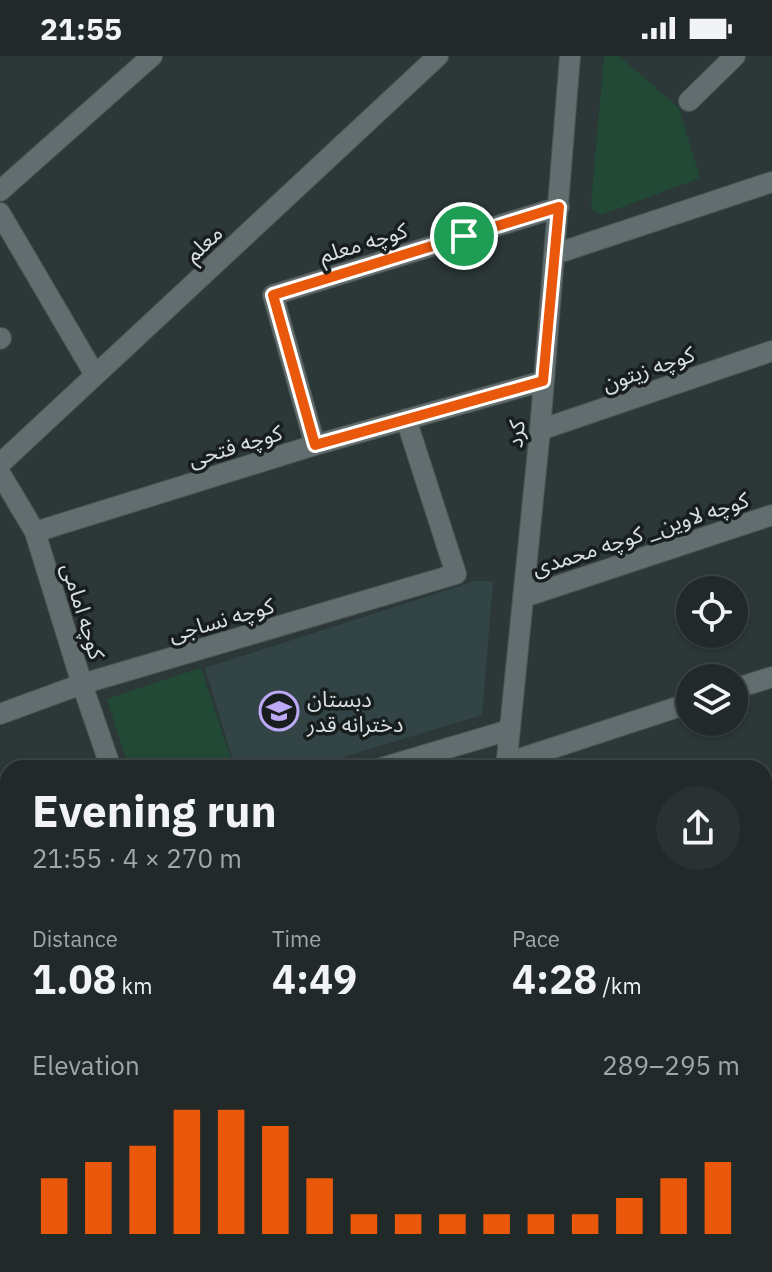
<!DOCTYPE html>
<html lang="en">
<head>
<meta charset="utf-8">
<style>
  :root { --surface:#212929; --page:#293131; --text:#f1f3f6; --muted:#a2a6a8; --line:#3e4546; --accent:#ea580c }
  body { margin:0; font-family:"IBM Plex Sans","Noto Sans Arabic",sans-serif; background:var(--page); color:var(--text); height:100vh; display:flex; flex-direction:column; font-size:30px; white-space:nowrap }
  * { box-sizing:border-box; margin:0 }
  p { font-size:26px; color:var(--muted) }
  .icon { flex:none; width:44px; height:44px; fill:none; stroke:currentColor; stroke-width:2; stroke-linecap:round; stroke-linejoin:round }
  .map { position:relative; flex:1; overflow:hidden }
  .details { position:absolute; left:0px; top:704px; width:772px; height:512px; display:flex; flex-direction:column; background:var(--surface); border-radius:24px 24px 0 0; box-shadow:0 2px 6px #0004,0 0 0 2px var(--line) }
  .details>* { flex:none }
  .fabs { position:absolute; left:676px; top:520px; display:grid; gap:16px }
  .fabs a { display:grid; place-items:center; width:72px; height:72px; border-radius:50%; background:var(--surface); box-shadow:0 2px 6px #0004,0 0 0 2px var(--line); font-size:40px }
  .pin { position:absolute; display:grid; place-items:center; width:68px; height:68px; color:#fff; margin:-34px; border:4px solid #fff; border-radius:50%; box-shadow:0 2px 8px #0007 }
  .round { display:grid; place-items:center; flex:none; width:84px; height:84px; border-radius:42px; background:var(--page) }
  .headline { display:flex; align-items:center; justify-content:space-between; height:136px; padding:0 32px }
  h1 { font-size:44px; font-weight:800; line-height:60px }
  .figures { display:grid; grid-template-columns:repeat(3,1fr); gap:12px; height:136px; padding:8px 32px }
  .figures div { display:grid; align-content:center }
  .figures b { font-size:40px; font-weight:800 }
  .figures small { font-size:22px; font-weight:400 }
  .figures p { font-size:22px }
  .chart { height:224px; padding:16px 32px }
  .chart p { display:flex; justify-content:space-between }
  .chart svg { width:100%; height:144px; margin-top:8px; stroke:var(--accent); stroke-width:6 }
  .status { display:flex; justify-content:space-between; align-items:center; height:56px; padding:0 40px; background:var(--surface); direction:ltr }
  .status svg { height:22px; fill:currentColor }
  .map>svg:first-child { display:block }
</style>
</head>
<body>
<div class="status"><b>21:55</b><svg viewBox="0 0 49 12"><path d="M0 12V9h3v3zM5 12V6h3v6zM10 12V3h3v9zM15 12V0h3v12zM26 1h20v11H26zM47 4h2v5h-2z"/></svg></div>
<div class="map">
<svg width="772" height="1216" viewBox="0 0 772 1216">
  <rect width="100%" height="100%" fill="#2c3737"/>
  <path fill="#324445" d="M475,525h18l-11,134 -174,53h-73l-30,-100z"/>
  <path fill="#214936" d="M604,0h15l60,52 21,70 -99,37 -7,-3 -3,-8z
    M201,612l33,100h-105l-22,-69z
    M90,1208h394l3,8h-393z"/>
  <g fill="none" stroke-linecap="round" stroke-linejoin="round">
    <defs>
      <path id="minor" d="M689,45l46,-45
        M0,135l152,-135
        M0,157l95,162
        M555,198l217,-72
        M0,283l1,-1
        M540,374l232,-79
        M315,389l-42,-150 286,-88
        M0,408l438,-408
        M0,417l35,59 47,152 29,84
        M35,476l280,-87 228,-64
        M524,541l248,-82
        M734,633l38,-12
        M0,658l82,-30 374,-110 -50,-155
        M507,707l183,-60
        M381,712l128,-38
        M506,712l34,-338 30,-374
        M764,802l8,-3
        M0,832l8,-3
        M764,976l8,-2
        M0,992l8,-3
        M0,1061l8,19
        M60,1208l3,8
        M505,1208l3,8"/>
    </defs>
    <use href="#minor" stroke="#4b5455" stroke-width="22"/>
    <use href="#minor" stroke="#616d6e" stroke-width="20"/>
  </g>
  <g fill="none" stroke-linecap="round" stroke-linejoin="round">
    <defs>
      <path id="route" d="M559,151l-16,174 -228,64 -42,-150z"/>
    </defs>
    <use href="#route" stroke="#fff" stroke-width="16"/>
    <use href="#route" stroke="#ea580c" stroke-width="10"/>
  </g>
  <defs>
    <symbol id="school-ring" viewBox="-11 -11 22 22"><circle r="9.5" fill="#181d1d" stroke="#bda9f5" stroke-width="1.5"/><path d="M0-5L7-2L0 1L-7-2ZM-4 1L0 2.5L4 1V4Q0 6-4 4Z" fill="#bda9f5"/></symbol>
  </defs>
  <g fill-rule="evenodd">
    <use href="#school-ring" x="257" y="633" width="44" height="44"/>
  </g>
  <g text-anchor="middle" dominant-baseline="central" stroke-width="7" stroke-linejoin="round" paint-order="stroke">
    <g font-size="22" fill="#d9dfe0" stroke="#181d1d">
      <text transform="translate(363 186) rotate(-17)">کوچه معلم</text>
      <text transform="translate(203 187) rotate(-43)">معلم</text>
      <text transform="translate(648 312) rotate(-19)">کوچه زیتون</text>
      <text transform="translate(515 378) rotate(-85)">کرد</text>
      <text transform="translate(235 389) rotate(-17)">کوچه فتحی</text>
      <text transform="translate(640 477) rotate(-18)">کوچه لاوین_ کوچه محمدی</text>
      <text transform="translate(84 555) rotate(73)">کوچه امامی</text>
      <text transform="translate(221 563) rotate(-16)">کوچه نساجی</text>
    </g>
    <g font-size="22" fill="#d9dfe0" stroke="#181d1d" text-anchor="start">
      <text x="307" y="642">دبستان<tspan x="307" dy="25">دخترانه قدر</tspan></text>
    </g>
  </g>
</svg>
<div class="fabs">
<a><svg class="icon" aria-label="locate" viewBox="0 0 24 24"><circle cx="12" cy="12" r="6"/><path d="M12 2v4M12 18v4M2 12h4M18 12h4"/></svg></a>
<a><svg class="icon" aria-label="layers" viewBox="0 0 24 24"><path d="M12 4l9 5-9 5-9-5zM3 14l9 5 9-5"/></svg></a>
</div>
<div class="pin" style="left:464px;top:180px;background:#1e9e55"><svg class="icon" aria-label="arrive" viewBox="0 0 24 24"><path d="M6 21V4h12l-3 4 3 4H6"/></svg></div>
<section class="details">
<div class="headline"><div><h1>Evening run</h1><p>21:55 · 4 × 270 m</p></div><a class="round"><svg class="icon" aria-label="share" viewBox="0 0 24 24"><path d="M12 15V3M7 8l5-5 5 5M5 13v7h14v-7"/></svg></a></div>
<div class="figures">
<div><p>Distance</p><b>1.08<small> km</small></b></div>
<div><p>Time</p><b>4:49</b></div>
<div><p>Pace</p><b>4:28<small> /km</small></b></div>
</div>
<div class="chart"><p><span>Elevation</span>289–295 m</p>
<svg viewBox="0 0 160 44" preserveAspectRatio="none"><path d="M5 44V27M15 44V22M25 44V17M35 44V6M45 44V6M55 44V11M65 44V27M75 44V38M85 44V38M95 44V38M105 44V38M115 44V38M125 44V38M135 44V33M145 44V27M155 44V22"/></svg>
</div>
</section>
</div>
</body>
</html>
